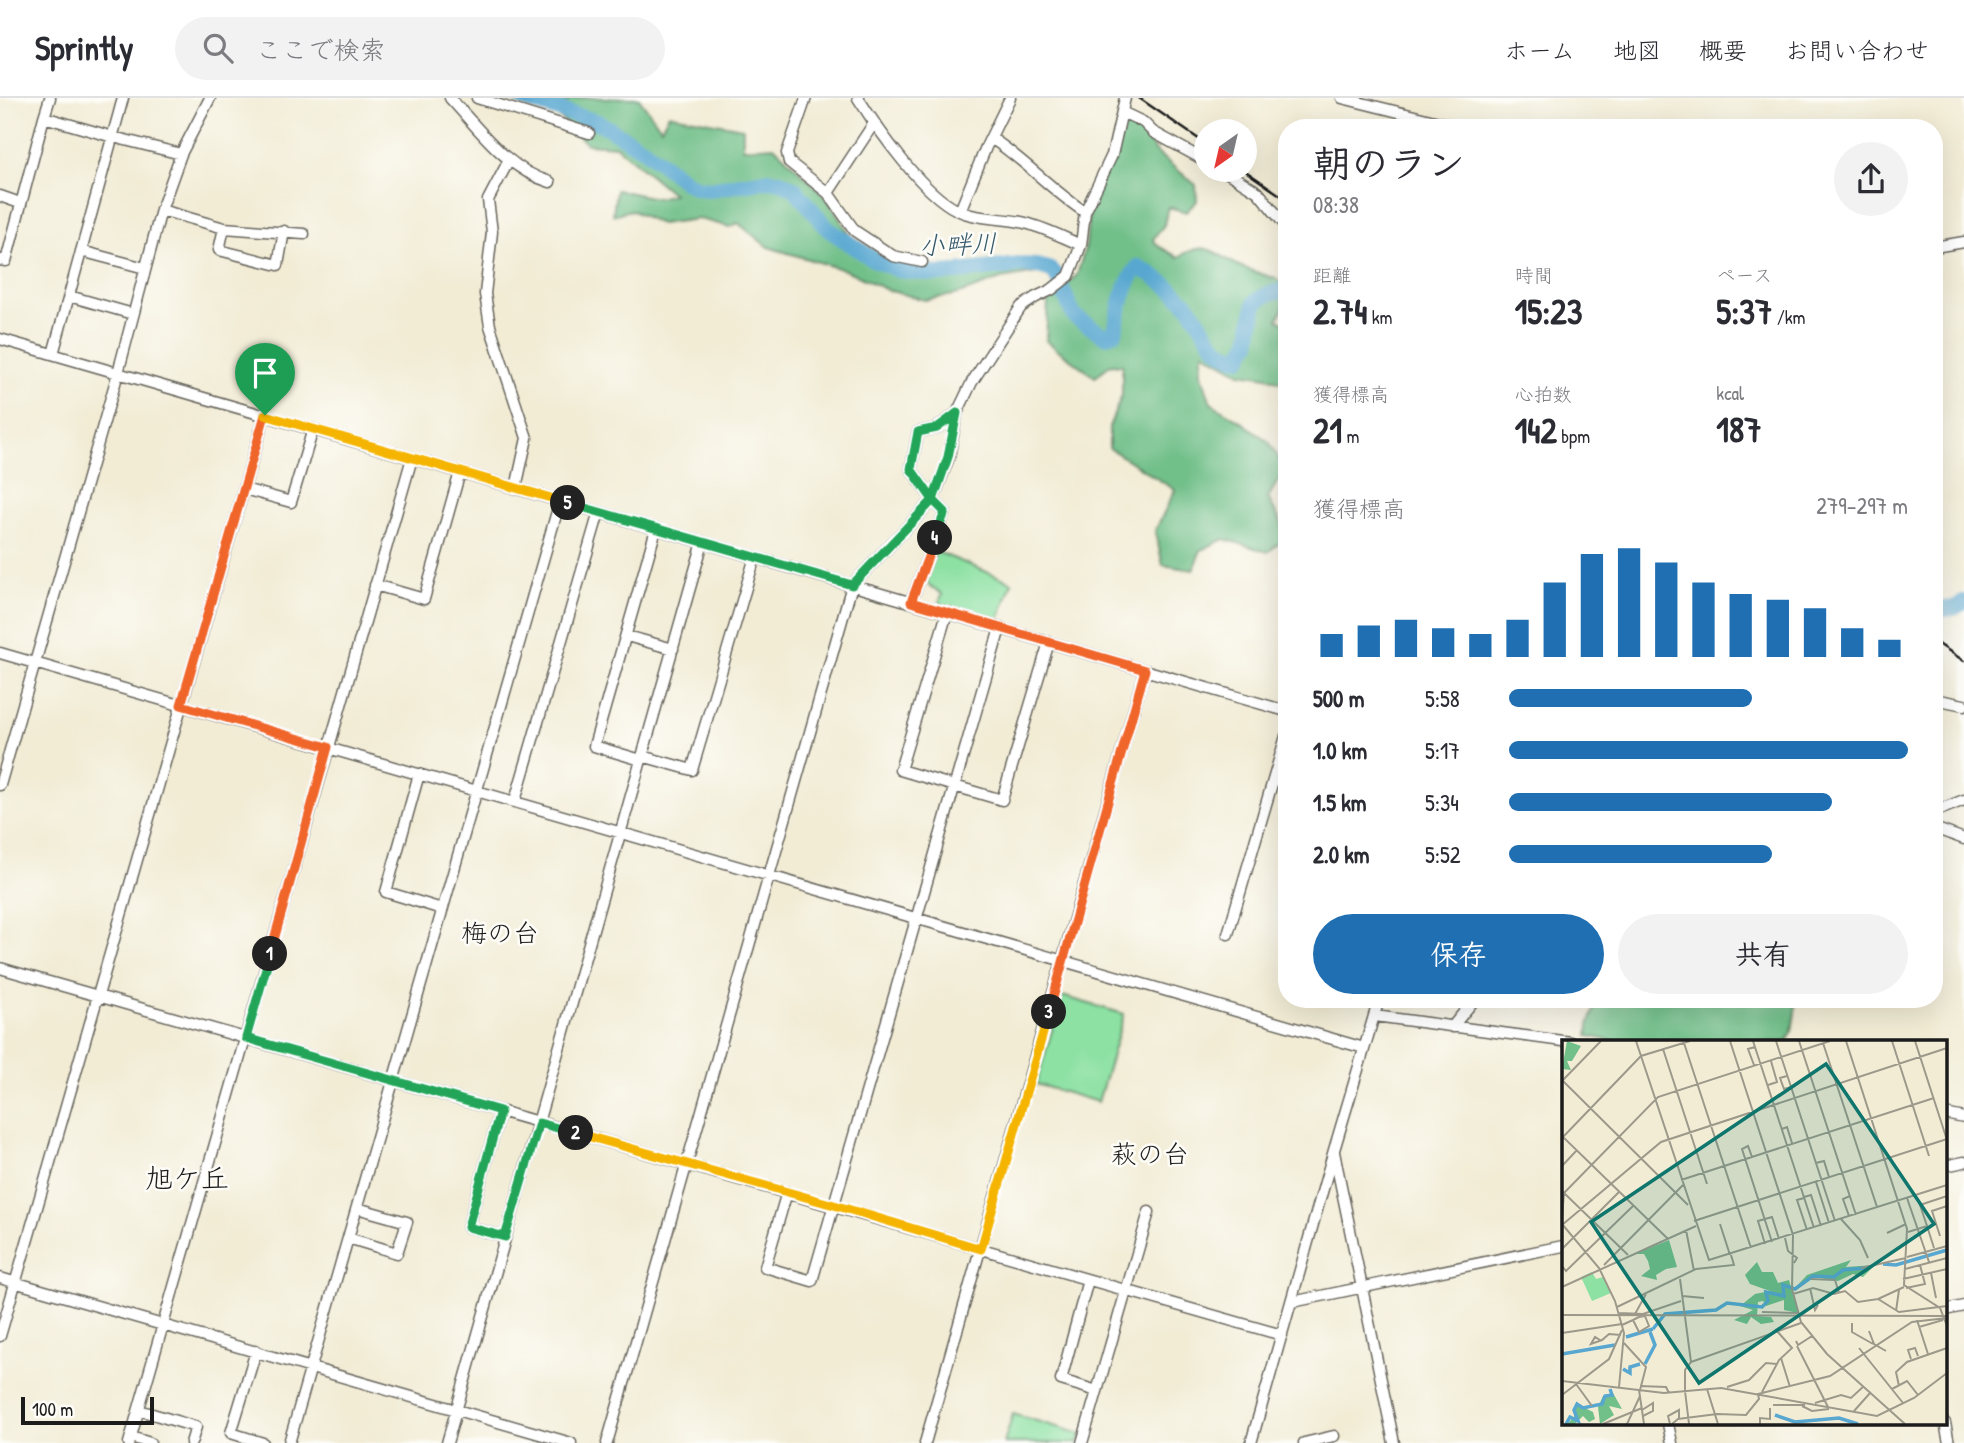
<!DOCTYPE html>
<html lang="ja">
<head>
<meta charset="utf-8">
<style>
  :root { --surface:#fff; --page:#f2f2f3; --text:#2b2b33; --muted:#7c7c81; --line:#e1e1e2; --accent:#1f6fb2 }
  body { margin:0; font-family:"Patrick Hand","Klee One",sans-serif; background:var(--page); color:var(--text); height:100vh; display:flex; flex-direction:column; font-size:26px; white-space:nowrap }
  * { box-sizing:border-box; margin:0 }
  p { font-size:23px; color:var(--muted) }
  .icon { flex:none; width:38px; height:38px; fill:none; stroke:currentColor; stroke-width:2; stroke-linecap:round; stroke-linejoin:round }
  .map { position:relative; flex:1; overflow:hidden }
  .details { position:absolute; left:1278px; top:21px; width:665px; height:889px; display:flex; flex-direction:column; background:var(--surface); border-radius:28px; box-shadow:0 7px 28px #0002 }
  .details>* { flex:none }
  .needle { width:46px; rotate:214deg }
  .fabs { position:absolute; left:1194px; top:21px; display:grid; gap:14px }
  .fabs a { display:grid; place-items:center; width:63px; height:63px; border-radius:50%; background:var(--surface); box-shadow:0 7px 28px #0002; font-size:35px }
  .scale { position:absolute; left:21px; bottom:18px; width:133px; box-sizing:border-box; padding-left:7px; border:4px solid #1c1c1c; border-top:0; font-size:19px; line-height:24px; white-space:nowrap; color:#1c1c1c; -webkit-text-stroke:5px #fdfcf7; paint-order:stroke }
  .pin { position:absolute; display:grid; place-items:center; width:60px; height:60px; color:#fff; margin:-72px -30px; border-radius:50% 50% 50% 0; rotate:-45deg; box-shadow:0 0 7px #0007 }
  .pin .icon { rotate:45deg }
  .km { position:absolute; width:35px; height:35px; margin:-18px; border-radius:50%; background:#222; color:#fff; font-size:19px; line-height:35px; text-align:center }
  .round { display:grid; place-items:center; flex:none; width:74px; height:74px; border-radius:37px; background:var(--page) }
  .headline { display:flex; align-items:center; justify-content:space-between; height:119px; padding:0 35px }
  h1 { font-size:38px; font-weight:800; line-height:52px }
  .stats { display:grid; grid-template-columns:repeat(3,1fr); gap:10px; height:119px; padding:7px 35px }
  .stats div { display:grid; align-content:center }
  .stats b { font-size:35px; font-weight:800 }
  .stats small { font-size:19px; font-weight:400 }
  .stats p { font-size:19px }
  .chart { height:196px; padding:14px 35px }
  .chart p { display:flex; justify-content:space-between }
  .chart svg { width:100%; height:126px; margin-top:7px; stroke:var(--accent); stroke-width:6 }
  .primary-button { display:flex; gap:14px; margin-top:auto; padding:14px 35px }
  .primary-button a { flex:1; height:80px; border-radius:42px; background:var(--accent); color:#fff; font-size:28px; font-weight:800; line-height:80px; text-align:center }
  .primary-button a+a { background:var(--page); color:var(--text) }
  ul { padding:0 35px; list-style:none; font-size:23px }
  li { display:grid; grid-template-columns:112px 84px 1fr; align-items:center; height:52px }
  li i { height:18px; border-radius:9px; background:var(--accent) }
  header { display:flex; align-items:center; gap:42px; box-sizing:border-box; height:98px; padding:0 35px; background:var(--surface); border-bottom:2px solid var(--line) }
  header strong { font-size:33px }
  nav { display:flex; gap:38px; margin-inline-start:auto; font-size:24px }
  .search { width:490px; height:63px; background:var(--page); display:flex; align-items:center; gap:18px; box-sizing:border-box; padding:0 24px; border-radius:38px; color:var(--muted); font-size:26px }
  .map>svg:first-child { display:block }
</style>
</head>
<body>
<header>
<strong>Sprintly</strong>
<div class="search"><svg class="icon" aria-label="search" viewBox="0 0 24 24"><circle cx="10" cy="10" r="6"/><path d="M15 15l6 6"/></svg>ここで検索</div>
<nav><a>ホーム</a><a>地図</a><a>概要</a><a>お問い合わせ</a></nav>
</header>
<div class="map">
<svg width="1964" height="1345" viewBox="0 0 1964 1345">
  <rect width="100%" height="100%" fill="#fdfcf7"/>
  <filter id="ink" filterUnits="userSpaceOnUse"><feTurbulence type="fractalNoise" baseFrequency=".0143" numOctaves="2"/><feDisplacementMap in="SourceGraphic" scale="14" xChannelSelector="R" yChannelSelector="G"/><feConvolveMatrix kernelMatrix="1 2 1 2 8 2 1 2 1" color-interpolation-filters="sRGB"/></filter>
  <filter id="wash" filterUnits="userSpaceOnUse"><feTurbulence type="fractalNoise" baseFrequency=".00686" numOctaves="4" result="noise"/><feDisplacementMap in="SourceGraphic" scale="28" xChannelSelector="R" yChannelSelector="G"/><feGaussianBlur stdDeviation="1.57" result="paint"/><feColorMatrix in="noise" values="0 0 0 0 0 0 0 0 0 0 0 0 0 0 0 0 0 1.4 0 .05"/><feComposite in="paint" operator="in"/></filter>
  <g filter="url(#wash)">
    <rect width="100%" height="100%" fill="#f2ecd5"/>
    <path fill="#8ce1a3" stroke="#547e60" stroke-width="2" d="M935,453l77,31 -14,40 -59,-19 3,-9 -19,-13z
      M1062,898l62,18 -26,88 -62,-18z
      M1013,1316l68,20 -2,9h-75z"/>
    <path fill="#71bf89" stroke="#466e52" stroke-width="2" d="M506,0h51l11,4 1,-4h70l22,30 8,-14 74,14v20l31,-2 51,50 26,40 43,27 75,11 38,-4 30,3 -36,6 -42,15 -34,6 -38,-10 -39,-19 -80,-24 -30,-24 -8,4 -31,-8 -39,5 -29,-14 -18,5 3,-25 41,8 16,-4 -57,-48 -29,-2 -29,-28z
      M1126,20l9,7 23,29 38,31 1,16 -11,11 -18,-5 -4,18 -11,14 5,7 20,11c28,-17 34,-6 59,8 13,6 29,10 42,15 7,17 9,23 -1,39l8,4v61l-19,-7 -27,-4 -37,-21 -2,20 10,31 31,19 27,20 16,27 -17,29 13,24 4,17 -17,13 -44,-13 -23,11 -8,20 -30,-5 -8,-34 20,-41 -66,-42v-21l13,-32v-30l-11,-1 -16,13 -49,-36 2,-40 29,-26 9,-30 3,-34z
      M1598,901l191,1 8,-1 -5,33 -5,10h-170l-29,-6 1,-11z"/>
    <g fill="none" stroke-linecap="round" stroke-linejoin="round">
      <path stroke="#58a7d1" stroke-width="16" d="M521,0l79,25 46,28 40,31 12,6 12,1 56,-9 14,1 15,8 33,40 45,30 25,11 40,4 82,-9 17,1 12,3 7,6 18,41 31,20 10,-4c4,-22 8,-47 23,-65 19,9 34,21 49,37 17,19 23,51 53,54l9,-16 6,-40 13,-8 18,-4
        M1934,512l20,-2 10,-6"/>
    </g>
  </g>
  <g filter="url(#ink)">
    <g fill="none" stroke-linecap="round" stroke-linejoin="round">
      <defs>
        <path id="minor" d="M50,0l-6,19 69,20 68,17
          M450,0c29,31 58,72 100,84
          M477,0l112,35
          M806,0l-19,55 2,9 39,31 27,38 38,25 29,6
          M858,0c21,33 64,95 99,112 19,9 43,8 64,12 20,4 41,15 60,23
          M1342,0l121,30
          M1122,14l21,10 10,10 53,29
          M991,40c34,22 60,52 94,74
          M509,62l-21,40 4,32 -7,62 5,32 37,112 -11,50
          M1223,72l35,22 28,34
          M828,95l46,-70
          M0,98l20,7
          M161,112l63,18 80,6
          M960,113l26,-64 24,-49
          M224,130l-5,22 59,15 6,-34
          M1934,149l30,-5
          M81,153l64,17
          M0,162l6,1 38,-144
          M69,198l64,18
          M0,241l1286,372
          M53,256l70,-256
          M244,391l47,13 22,-73
          M375,487l49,14 36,-127
          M911,504l34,-90 -12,-12 -22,-31 7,-37 19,-4 20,-15
          M947,515l-47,157 102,30 47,-158
          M627,538l46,13
          M0,555l1364,395
          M1934,601l30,6
          M642,658l50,14 63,-213
          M641,662l-47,-14 62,-217
          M419,676l-33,118 56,17
          M0,687l118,-412 43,-163 20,-56 29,-56
          M515,703l84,-289
          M1934,714l30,-12
          M1934,730l30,11
          M1228,836l58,-198
          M0,870l1282,367
          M1375,918l195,26
          M1452,929l23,-28
          M500,1013l-32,116 37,10
          M1945,1016l19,4
          M1334,1054l60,291
          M1945,1068l19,-4
          M787,1094l-22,75 47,14 188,-653
          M348,1140l49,15 10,-31 -50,-14
          M0,1180l571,165
          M1088,1182l-27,100 36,11
          M1292,1204l271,-56
          M1945,1212l19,-4
          M0,1238l265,-921
          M256,1253l-25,82 32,10
          M139,1312l57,17 -5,16
          M1945,1325l4,20
          M1668,1326l4,19
          M131,1339l19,6
          M129,1345l283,-985
          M289,1345l271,-942
          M447,1345l256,-901
          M607,1345l245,-858 81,-85 16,-43 8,-44 15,-31 49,-75 15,-10 15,-7 18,-14 12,-31 4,-33 27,-57 13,-57
          M925,1345l220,-773
          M1082,1345l67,-231
          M1251,1345l83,-293 45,-151
          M1304,1345l30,-7"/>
      </defs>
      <use href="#minor" stroke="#67655d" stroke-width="13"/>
      <use href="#minor" stroke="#fff" stroke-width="10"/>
      <path stroke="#1c1c1c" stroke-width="2.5" d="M1139,0l67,46
        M1244,72l42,29
        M1934,543l30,20"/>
    </g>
  </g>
  <g fill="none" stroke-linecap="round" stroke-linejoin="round" filter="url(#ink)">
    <defs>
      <path id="split-1" d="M265,317l-84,290 147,42 -58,207"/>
      <path id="split-2" d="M270,856l-24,84 254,73 -32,116 37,10 34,-114 37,10"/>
      <path id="split-3" d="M576,1035l258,72 147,44 68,-237"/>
      <path id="split-4" d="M935,440l-24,64 234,68 -96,342"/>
      <path id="split-5" d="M568,405l284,82 81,-85 -22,-31 7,-37 19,-4 20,-15 -9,44 -15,43 12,12 -10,26"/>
      <path id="split-6" d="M265,317l303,88"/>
    </defs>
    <use href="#split-1" stroke="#fff" stroke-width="14"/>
    <use href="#split-2" stroke="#fff" stroke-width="14"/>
    <use href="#split-3" stroke="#fff" stroke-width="14"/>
    <use href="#split-4" stroke="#fff" stroke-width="14"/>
    <use href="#split-5" stroke="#fff" stroke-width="14"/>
    <use href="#split-6" stroke="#fff" stroke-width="14"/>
    <use href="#split-1" stroke="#f0652b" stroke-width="9"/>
    <use href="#split-2" stroke="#22a559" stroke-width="9"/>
    <use href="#split-3" stroke="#f5b400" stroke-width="9"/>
    <use href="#split-4" stroke="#f0652b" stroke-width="9"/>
    <use href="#split-5" stroke="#22a559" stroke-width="9"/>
    <use href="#split-6" stroke="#f5b400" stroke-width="9"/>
  </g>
  <g text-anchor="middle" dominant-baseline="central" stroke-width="5" stroke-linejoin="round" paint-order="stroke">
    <g font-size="26" font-style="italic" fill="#375b6d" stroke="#fdfcf7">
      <text transform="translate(958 146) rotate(-2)">小畔川</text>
    </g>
    <g font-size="26" fill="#1c1c1c" stroke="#fdfcf7">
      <text x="500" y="834">梅の台</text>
      <text x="1150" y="1055">萩の台</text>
    </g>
    <g font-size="28" fill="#1c1c1c" stroke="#fdfcf7">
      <text x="187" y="1080">旭ケ丘</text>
    </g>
  </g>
  <g transform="translate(1562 942)">
    <rect width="385" height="385" fill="#f2ecd5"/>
    <path d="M30,232l4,7 7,-2 8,16 -19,8 -11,-24z" fill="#8ce1a3"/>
    <path d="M5,1l14,5 -9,15h-5l4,9 -9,-1zM107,200l8,27 -11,2 -10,6 1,5 -16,-4 9,-7 -2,-8 -4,-7h-9zM289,220l-5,7 29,-2 -12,12 -10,-3 -15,7 -24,-4 -18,10 11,-12zM195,222l5,10h11l5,11 11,-3 9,33 -14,-3v-10l-18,6 -3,-5 -5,1 -1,14 14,1 3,5 -13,2 -10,-7 -4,7 -13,-4 19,-10 -13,-4 15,-12 15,-3 -20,-7 -5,-9zM51,353l9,16 -13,-3 5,9 -14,9 -2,-17 5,-11zM15,364l16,8 2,7 -6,3 -6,-6 -8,8h-8l7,-7z" fill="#71bf89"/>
    <path fill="none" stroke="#58a7d1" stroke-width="3.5" d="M321,224l13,1 51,-15M91,289l12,-15 51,-4 11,-7 35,4 6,-6 -2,-9 18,4 -1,-11 12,4 18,-13 21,1 9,-7 22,-2M64,297l27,-8M0,314l53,-9M83,324l10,-19 -5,-13M61,329l7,4v-6l10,-3M213,375l20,7 44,-4 19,6M4,384l4,-7 8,4 -4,-11 3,-6 6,4 19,-4 3,-8 7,-1 -2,-6"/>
    <path fill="none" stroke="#9c998b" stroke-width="2" d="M74,1l73,219 238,-75M168,1l63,194 -1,54 9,33 26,32 78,70M191,1l61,187M214,1l59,180M237,1l57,174M284,1l61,188 -3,56 36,23 7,18M330,1l37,115M353,1l32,99M122,3l67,205M261,3l54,164M101,9l44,135M192,25l-6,-16 7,-2M225,36l-7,2 4,11 7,-2M0,41l39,-40M1,41l125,124M206,45l9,-3 -6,-21M220,89l5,-2 5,16M190,117l-4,-11 -6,3 30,93M254,123l8,-2 5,16M0,126l15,-16M119,140l253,-82M254,142l13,41M0,151l66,64M242,157l7,-2 10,31M242,158l-7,2 10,30M345,158l22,64M287,176l-6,-17 7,-3M0,178l2,-25 94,-96 172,-56M279,179l19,21 8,18M132,181l253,-82M0,184l37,44 16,33 9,32 -5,54M158,184l10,31M0,185l99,-83 286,-94M365,186l-7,-21 27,-9M124,190l8,41M346,192l19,-6 7,22M325,193l19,-9M378,196l-8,-25 15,-5M223,198l3,13 9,7 -3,5M106,199l-105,-102 78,-81 49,-15M203,204l-7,-23 14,-4 7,22M0,209l57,-57M345,217l40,-11M42,225l79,-80M0,226l4,5 67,-65M299,228l45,-10M343,229l42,-11M369,233l5,25M118,239l11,83 -6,8v21M249,239l24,1 4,13M341,239l44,-10M0,247l134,-61M248,248l5,22 3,-5M344,248l19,-4 -5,-19M231,254l20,-6 21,6 11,-3 13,11 20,-3 21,13 48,-6M120,256l22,2M316,259l26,-12M55,267l79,-38 38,-4 -3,-10M334,271l3,-21M200,272l36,1M57,273l24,1 38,-13M73,274l11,-20M0,275l385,1M355,280l11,34M290,283v9l21,12M60,285l11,-5 6,-3 6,-1 4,10 -10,6 -6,-12M357,287l24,-7M307,291l5,13 12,7M0,293l60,-9M38,300l-5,-3 -4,7 11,-4 7,-6 12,1M234,301l2,4 14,-9M62,303l22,24 -6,23M235,306l31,61M297,308l44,55M219,318l9,29M349,319l-3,-9 7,-2 3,8M129,322l110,-39M0,341l102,12 57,-5 156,28 37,-18 33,-25M14,344l16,22M78,346l26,1 3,6M337,346l-3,-14 11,-10 40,-14M165,347l22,-7 17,-17 11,1M145,349l11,35M330,349l15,-8 11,14M77,350l5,34M123,351l4,33M200,352l17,-32 13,-12 -15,-17M0,355l47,-36 13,-29M253,363l26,-8 10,3 13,-12M211,365h32M240,366l10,5 17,-2M80,370l11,-7v8l-10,5M292,371l17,-19M41,384l39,-16M65,384l13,-28M108,384l-2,-8 11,-6v9M110,384l6,-5 39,-5 29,1 13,-16 -1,-5 72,-18 82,-54 35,-4M198,384v-6l10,1v-11"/>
    <path fill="#0f766e" fill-opacity="0.15" stroke="#0f766e" stroke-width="3.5" d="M264,24l108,160 -235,159 -108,-161z"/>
    <rect width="385" height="385" fill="none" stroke="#1c1c1c" stroke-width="3.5"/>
  </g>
</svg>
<div class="fabs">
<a><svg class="needle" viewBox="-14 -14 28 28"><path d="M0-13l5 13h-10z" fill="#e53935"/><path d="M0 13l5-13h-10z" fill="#7c7c81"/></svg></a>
</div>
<div class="scale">100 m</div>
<div class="pin" style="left:265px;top:317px;background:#1e9e55"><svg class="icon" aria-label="arrive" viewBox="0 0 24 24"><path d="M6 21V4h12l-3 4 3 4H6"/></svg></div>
<b class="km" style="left:270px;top:856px">1</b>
<b class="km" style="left:576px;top:1035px">2</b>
<b class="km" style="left:1049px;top:914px">3</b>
<b class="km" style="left:935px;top:440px">4</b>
<b class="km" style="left:568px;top:405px">5</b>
<section class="details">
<div class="headline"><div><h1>朝のラン</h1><p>08:38</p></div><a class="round"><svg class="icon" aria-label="share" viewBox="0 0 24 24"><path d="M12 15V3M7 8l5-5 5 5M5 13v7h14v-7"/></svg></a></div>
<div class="stats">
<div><p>距離</p><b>2.74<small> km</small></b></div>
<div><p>時間</p><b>15:23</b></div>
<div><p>ペース</p><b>5:37<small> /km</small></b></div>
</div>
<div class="stats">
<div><p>獲得標高</p><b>21<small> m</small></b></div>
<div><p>心拍数</p><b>142<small> bpm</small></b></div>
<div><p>kcal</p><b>187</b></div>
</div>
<div class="chart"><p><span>獲得標高</span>279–297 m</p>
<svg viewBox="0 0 160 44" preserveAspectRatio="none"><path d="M5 44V36M15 44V33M25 44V31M35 44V34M45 44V36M55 44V31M65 44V18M75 44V8M85 44V6M95 44V11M105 44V18M115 44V22M125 44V24M135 44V27M145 44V34M155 44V38"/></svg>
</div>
<ul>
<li><b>500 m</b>5:58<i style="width:61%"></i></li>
<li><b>1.0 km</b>5:17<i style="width:100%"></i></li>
<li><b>1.5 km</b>5:34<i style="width:81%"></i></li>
<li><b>2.0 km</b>5:52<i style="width:66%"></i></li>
</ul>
<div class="primary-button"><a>保存</a><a>共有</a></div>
</section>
</div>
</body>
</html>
